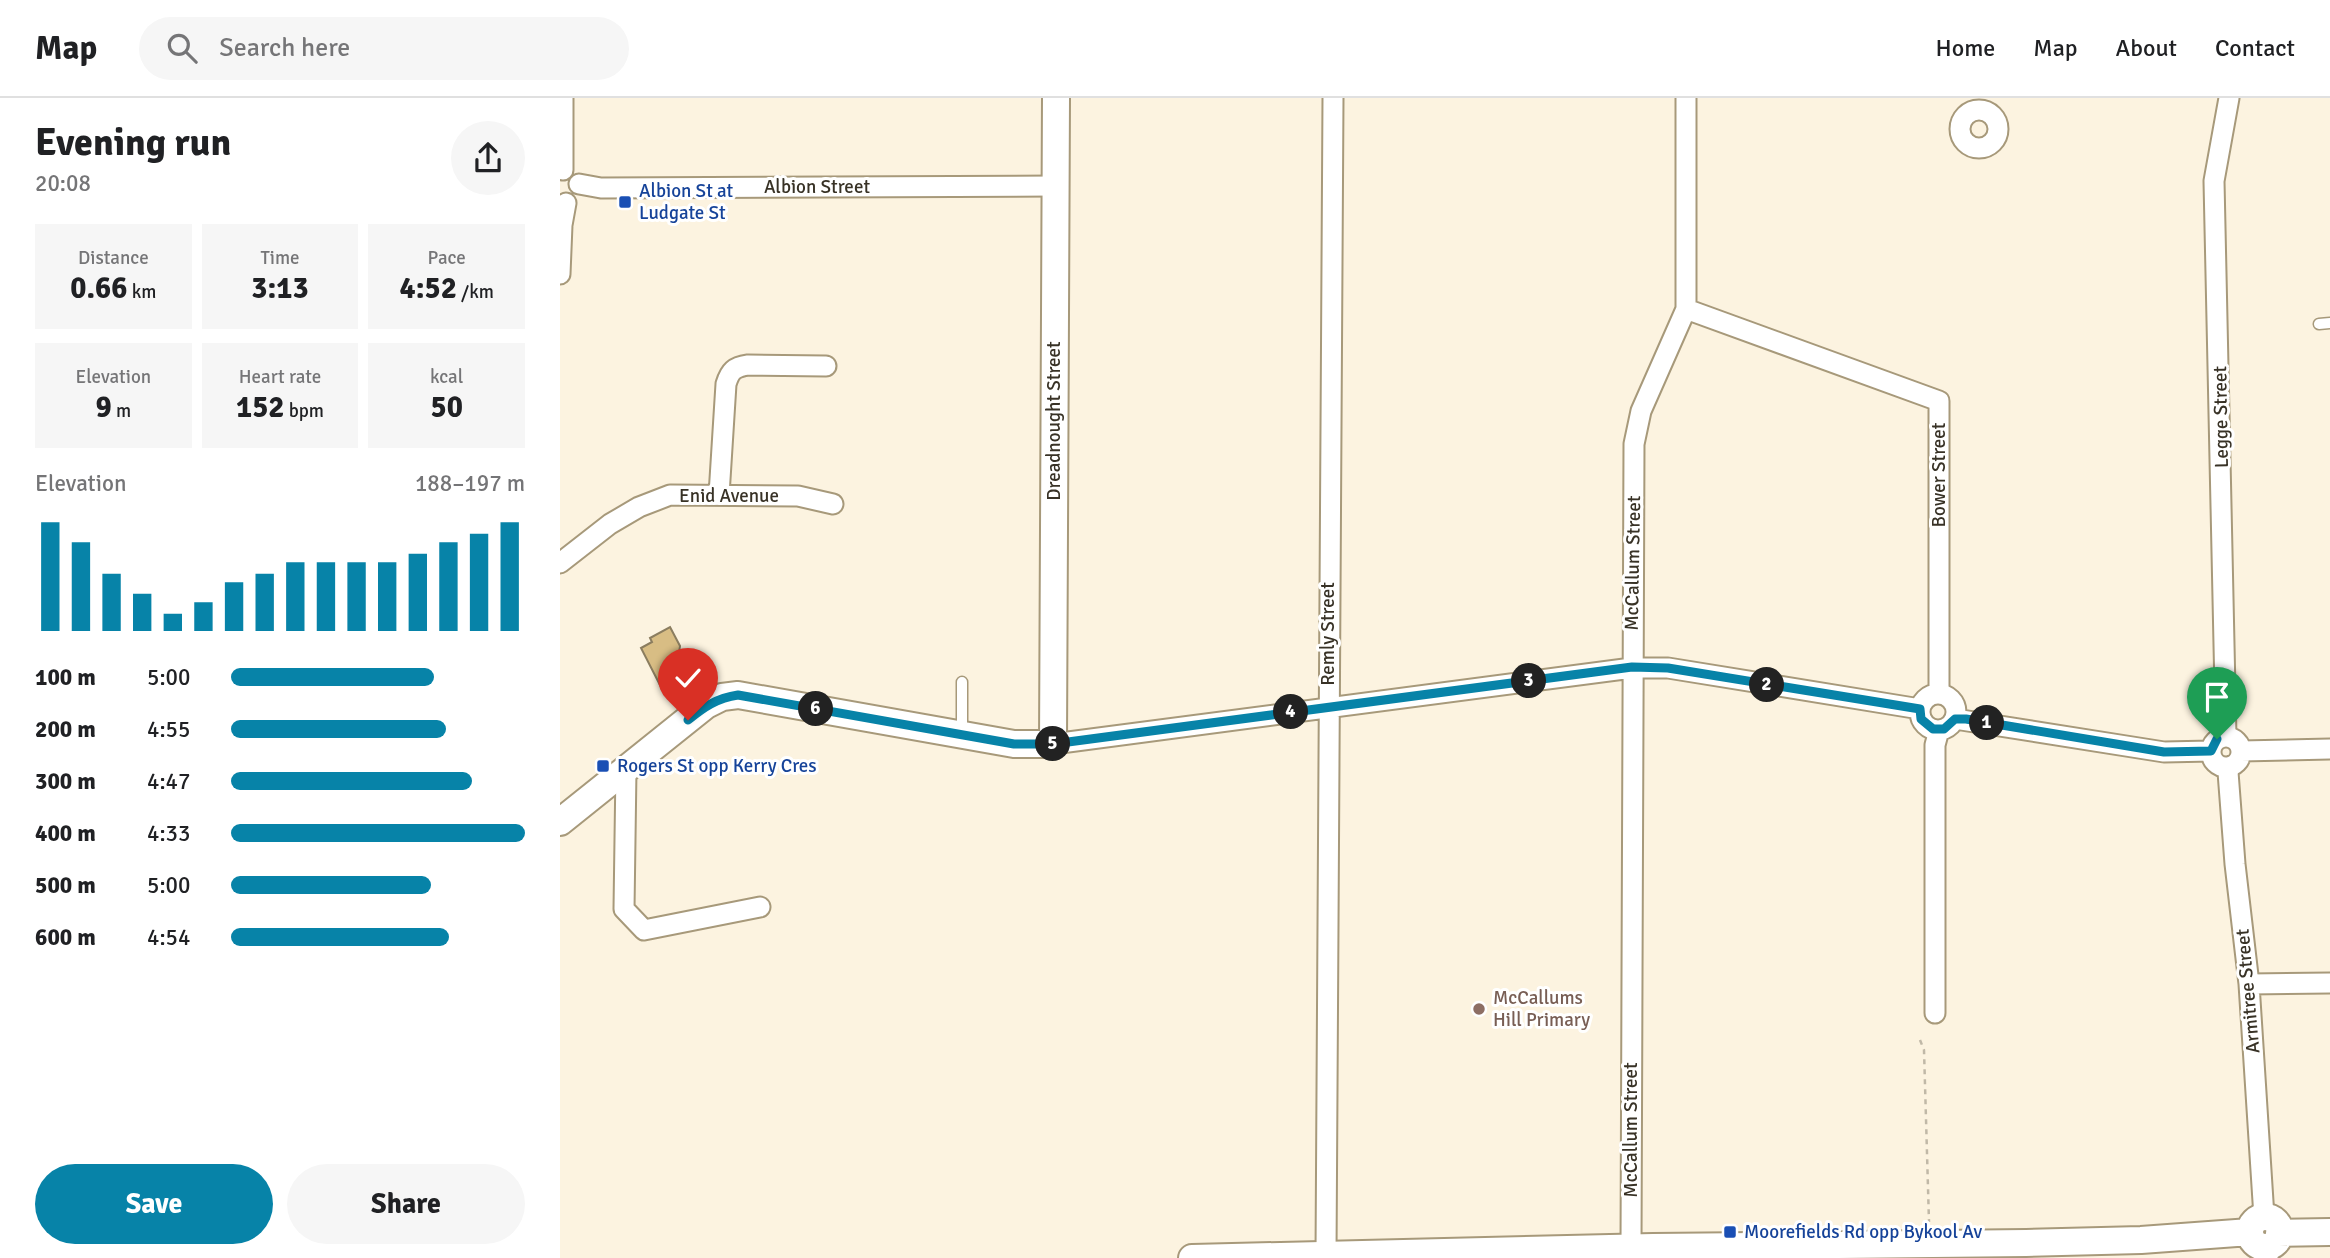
<!DOCTYPE html>
<html lang="en">
<head>
<meta charset="utf-8">
<style>
  :root { --surface:#fff; --page:#f6f6f6; --text:#202124; --muted:#757577; --line:#e0e0e0; --accent:#0783a8 }
  body { margin:0; font-family:Signika,sans-serif; background:var(--page); color:var(--text); height:100vh; display:flex; flex-direction:column; font-size:26px; white-space:nowrap }
  * { box-sizing:border-box; margin:0 }
  p { font-size:23px; color:var(--muted) }
  .icon { flex:none; width:38px; height:38px; fill:none; stroke:currentColor; stroke-width:2; stroke-linecap:round; stroke-linejoin:round }
  .map { position:relative; flex:1; overflow:hidden }
  .details { display:flex; flex-direction:column; background:var(--surface); width:560px }
  .details>* { flex:none }
  .pin { position:absolute; display:grid; place-items:center; width:60px; height:60px; color:#fff; margin:-72px -30px; border-radius:50% 50% 50% 0; rotate:-45deg; box-shadow:0 0 7px #0007 }
  .pin .icon { rotate:45deg }
  .km { position:absolute; width:35px; height:35px; margin:-18px; border-radius:50%; background:#222; color:#fff; font-size:19px; line-height:35px; text-align:center }
  .round { display:grid; place-items:center; flex:none; width:74px; height:74px; border-radius:37px; background:var(--page) }
  .summary { display:flex; align-items:center; justify-content:space-between; height:119px; padding:0 35px }
  h1 { font-size:38px; font-weight:700; line-height:52px }
  .figures { display:grid; grid-template-columns:repeat(3,1fr); gap:10px; height:119px; padding:7px 35px }
  .figures div { display:grid; align-content:center; border-radius:0px; background:var(--page); text-align:center }
  .figures b { font-size:30px; font-weight:700 }
  .figures small { font-size:19px; font-weight:400 }
  .figures p { font-size:19px }
  .chart { height:196px; padding:14px 35px }
  .chart p { display:flex; justify-content:space-between }
  .chart svg { width:100%; height:126px; margin-top:7px; stroke:var(--accent); stroke-width:6 }
  .button { display:flex; gap:14px; margin-top:auto; padding:14px 35px }
  .button a { flex:1; height:80px; border-radius:42px; background:var(--accent); color:#fff; font-size:28px; font-weight:700; line-height:80px; text-align:center }
  .button a+a { background:var(--page); color:var(--text) }
  ul { padding:0 35px; list-style:none; font-size:23px }
  li { display:grid; grid-template-columns:112px 84px 1fr; align-items:center; height:52px }
  li i { height:18px; border-radius:9px; background:var(--accent) }
  header { display:flex; align-items:center; gap:42px; box-sizing:border-box; height:98px; padding:0 35px; background:var(--surface); border-bottom:2px solid var(--line) }
  header strong { font-size:33px }
  nav { display:flex; gap:38px; margin-inline-start:auto; font-size:24px }
  .search { width:490px; height:63px; background:var(--page); display:flex; align-items:center; gap:18px; box-sizing:border-box; padding:0 24px; border-radius:38px; color:var(--muted); font-size:26px }
  main { display:flex; flex:1; min-height:0 }
  .map>svg:first-child { display:block }
</style>
</head>
<body>
<header>
<strong>Map</strong>
<div class="search"><svg class="icon" aria-label="search" viewBox="0 0 24 24"><circle cx="10" cy="10" r="6"/><path d="M15 15l6 6"/></svg>Search here</div>
<nav><a>Home</a><a>Map</a><a>About</a><a>Contact</a></nav>
</header>
<main>
<section class="details">
<div class="summary"><div><h1>Evening run</h1><p>20:08</p></div><a class="round"><svg class="icon" aria-label="share" viewBox="0 0 24 24"><path d="M12 15V3M7 8l5-5 5 5M5 13v7h14v-7"/></svg></a></div>
<div class="figures">
<div><p>Distance</p><b>0.66<small> km</small></b></div>
<div><p>Time</p><b>3:13</b></div>
<div><p>Pace</p><b>4:52<small> /km</small></b></div>
</div>
<div class="figures">
<div><p>Elevation</p><b>9<small> m</small></b></div>
<div><p>Heart rate</p><b>152<small> bpm</small></b></div>
<div><p>kcal</p><b>50</b></div>
</div>
<div class="chart"><p><span>Elevation</span>188–197 m</p>
<svg viewBox="0 0 160 44" preserveAspectRatio="none"><path d="M5 44V6M15 44V13M25 44V24M35 44V31M45 44V38M55 44V34M65 44V27M75 44V24M85 44V20M95 44V20M105 44V20M115 44V20M125 44V17M135 44V13M145 44V10M155 44V6"/></svg>
</div>
<ul>
<li><b>100 m</b>5:00<i style="width:69%"></i></li>
<li><b>200 m</b>4:55<i style="width:73%"></i></li>
<li><b>300 m</b>4:47<i style="width:82%"></i></li>
<li><b>400 m</b>4:33<i style="width:100%"></i></li>
<li><b>500 m</b>5:00<i style="width:68%"></i></li>
<li><b>600 m</b>4:54<i style="width:74%"></i></li>
</ul>
<div class="button"><a>Save</a><a>Share</a></div>
</section>
<div class="map">
<svg width="1770" height="1160" viewBox="0 0 1770 1160">
  <rect width="100%" height="100%" fill="#fcf3e0"/>
  <path fill="#d8bd84" stroke="#8b7d5f" stroke-width="2" d="M110,529l10,19 -1,7 -10,5 9,19 -17,10 -20,-39 11,-6 -2,-4z"/>
  <g fill="none" stroke-linecap="round" stroke-linejoin="round">
    <defs>
      <path id="lane" d="M1759,226l11,-1
        M402,584v52"/>
      <path id="street" d="M1400 31a19 19 0 1 1 38 0a19 19 0 1 1-38 0Z
        M3,72v-72
        M19,86l22,4 454,-2
        M0,176l2,-49 4,-22
        M1126,211l253,92v292
        M159,397l7,-111c4,-13 8,-17 22,-19l78,1
        M0,465l50,-39 29,-17 31,-12 128,1 35,8
        M1360 614a18 18 0 1 1 36 0a18 18 0 1 1-36 0Z
        M1395,621l209,33 47,-1
        M1666,639l-12,-556 15,-83
        M1651 654a15 15 0 1 1 30 0a15 15 0 1 1-30 0Z
        M493,646l579,-76h36l252,41
        M1681,653l89,-2
        M1671,668l-3,6 7,92 14,120 15,233
        M66,671l-2,140 20,21 116,-23
        M1689,886l81,-1
        M1375,915v-268l4,-15
        M1708,1149v11
        M1071,1150l3,-804 7,-33 45,-102v-211
        M766,1157l7,-1157"/>
      <path id="secondary" d="M0,724l146,-117 16,-8 16,-2 276,49h39l3,-646
        M1690 1134a15 15 0 1 1 30 0a15 15 0 1 1-30 0Z
        M1719,1135l51,-1
        M632,1160l461,-11 373,-4 115,-3 109,-8"/>
    </defs>
    <use href="#lane" stroke="#a7997a" stroke-width="13"/>
    <use href="#street" stroke="#a7997a" stroke-width="23"/>
    <use href="#secondary" stroke="#a7997a" stroke-width="30"/>
    <path stroke="#c0b8a7" stroke-width="2.5" stroke-dasharray="5 5" stroke-linecap="butt" d="M1360,942l4,10 5,172"/>
    <use href="#lane" stroke="#fff" stroke-width="10"/>
    <use href="#street" stroke="#fff" stroke-width="19"/>
    <use href="#secondary" stroke="#fff" stroke-width="26"/>
  </g>
  <g fill="none" stroke-linecap="round" stroke-linejoin="round">
    <defs>
      <path id="route" d="M128,622c16,-13 29,-22 50,-25l276,49h39l579,-77 36,1 252,41 1,10 12,10h11l11,-10h11l198,33 47,-1 6,-12"/>
    </defs>
    <use href="#route" stroke="#fff" stroke-width="14"/>
    <use href="#route" stroke="#0783a8" stroke-width="9"/>
  </g>
  <g fill="#1a4fb4" stroke="#fff" stroke-width="2.5">
    <rect x="58" y="97" width="14" height="14" rx="3.5"/>
    <rect x="36" y="661" width="14" height="14" rx="3.5"/>
    <rect x="1163" y="1127" width="14" height="14" rx="3.5"/>
  </g>
  <circle fill="#8d6e63" stroke="#fff" stroke-width="2.5" cx="919" cy="911" r="7"/>
  <g text-anchor="middle" dominant-baseline="central" stroke-width="6" stroke-linejoin="round" paint-order="stroke">
    <g font-size="19" fill="#383226" stroke="#fff">
      <text x="257" y="89">Albion Street</text>
      <text transform="translate(1661 319) rotate(-91)">Legge Street</text>
      <text transform="translate(494 323) rotate(-90)">Dreadnought Street</text>
      <text transform="translate(1379 377) rotate(-90)">Bower Street</text>
      <text x="169" y="398">Enid Avenue</text>
      <text transform="translate(1073 465) rotate(-89)">McCallum Street</text>
      <text transform="translate(768 536) rotate(-90)">Remly Street</text>
      <text transform="translate(1688 893) rotate(-95)">Armitree Street</text>
      <text transform="translate(1071 1032) rotate(-90)">McCallum Street</text>
    </g>
    <g font-size="19" fill="#164399" stroke="#fff" text-anchor="start">
      <text x="79" y="93">Albion St at<tspan x="79" dy="22">Ludgate St</tspan></text>
      <text x="57" y="668">Rogers St opp Kerry Cres</text>
      <text x="1184" y="1134">Moorefields Rd opp Bykool Av</text>
    </g>
    <g font-size="19" fill="#785e54" stroke="#fff" text-anchor="start">
      <text x="933" y="900">McCallums<tspan x="933" dy="22">Hill Primary</tspan></text>
    </g>
  </g>
</svg>
<div class="pin" style="left:1657px;top:641px;background:#1e9e55"><svg class="icon" aria-label="arrive" viewBox="0 0 24 24"><path d="M6 21V4h12l-3 4 3 4H6"/></svg></div>
<div class="pin" style="left:128px;top:622px;background:#d93025"><svg class="icon" aria-label="check" viewBox="0 0 24 24"><path d="M5 12l5 5 9-10"/></svg></div>
<b class="km" style="left:1427px;top:625px">1</b>
<b class="km" style="left:1207px;top:587px">2</b>
<b class="km" style="left:969px;top:583px">3</b>
<b class="km" style="left:731px;top:614px">4</b>
<b class="km" style="left:493px;top:646px">5</b>
<b class="km" style="left:256px;top:611px">6</b>
</div>
</main>
</body>
</html>
